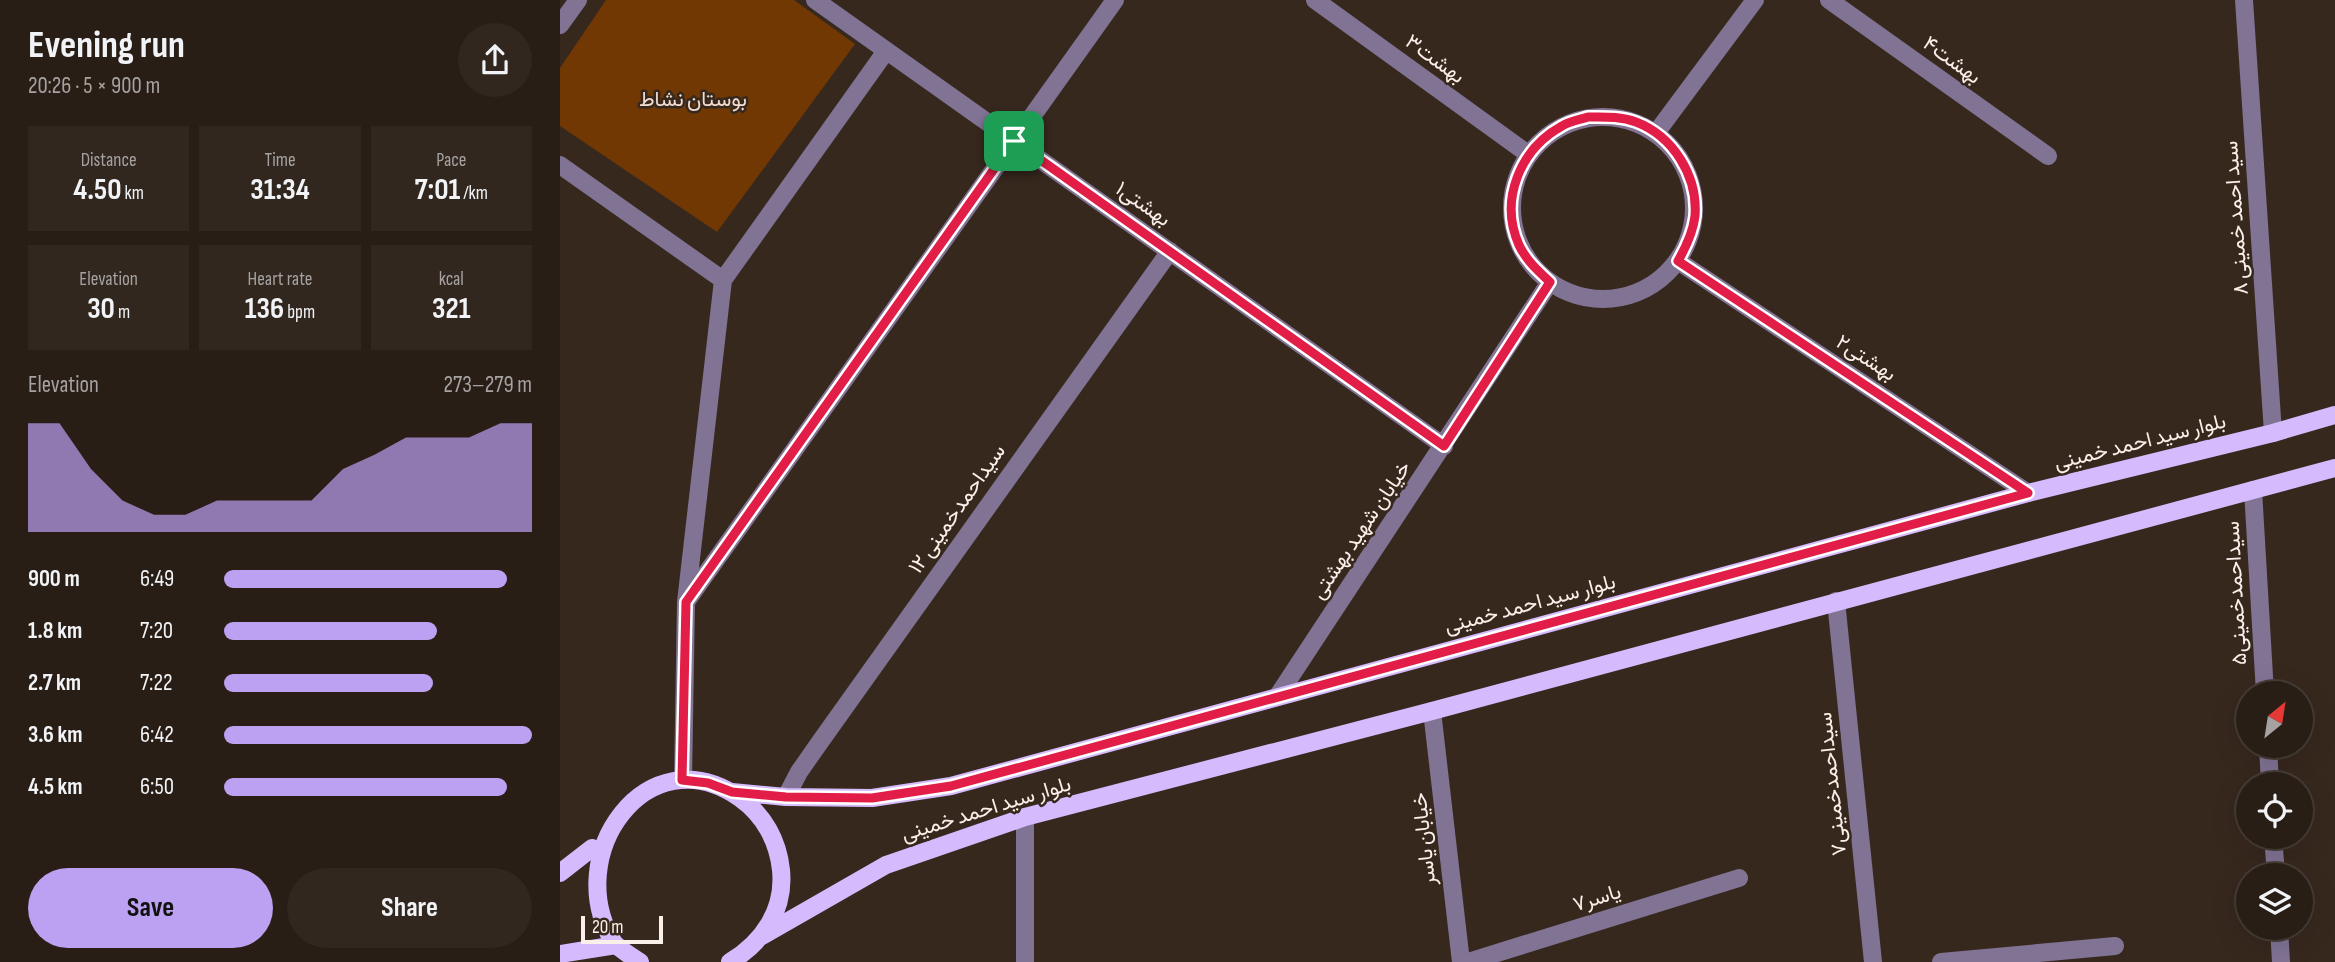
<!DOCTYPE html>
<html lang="en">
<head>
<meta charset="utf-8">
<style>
  :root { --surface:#291e16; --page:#31271f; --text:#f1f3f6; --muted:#a5a2a1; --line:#453c35; --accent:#bca0f2 }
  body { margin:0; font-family:"Sofia Sans Condensed",Vazirmatn,sans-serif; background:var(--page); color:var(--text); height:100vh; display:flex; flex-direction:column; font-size:26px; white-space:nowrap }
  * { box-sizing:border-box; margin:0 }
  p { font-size:23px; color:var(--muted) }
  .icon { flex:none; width:38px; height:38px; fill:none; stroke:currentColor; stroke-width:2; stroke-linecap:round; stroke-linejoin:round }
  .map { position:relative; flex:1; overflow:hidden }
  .drawer { display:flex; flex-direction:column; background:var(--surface); width:560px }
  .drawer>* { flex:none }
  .needle { width:46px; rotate:30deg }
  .tools { position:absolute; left:1676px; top:681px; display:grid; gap:14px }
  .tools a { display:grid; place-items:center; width:77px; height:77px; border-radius:50%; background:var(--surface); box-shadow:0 7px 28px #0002,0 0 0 2px var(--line); font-size:35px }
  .scale { position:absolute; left:21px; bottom:18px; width:82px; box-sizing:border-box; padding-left:7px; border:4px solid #faefe9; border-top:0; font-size:19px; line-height:24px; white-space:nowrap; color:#faefe9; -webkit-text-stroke:5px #37281e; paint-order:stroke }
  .pin { position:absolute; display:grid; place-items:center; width:60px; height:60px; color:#fff; margin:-30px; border-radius:14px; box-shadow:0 4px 10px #0006 }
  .round { display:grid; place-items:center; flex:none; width:74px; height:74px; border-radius:37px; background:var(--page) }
  .head { display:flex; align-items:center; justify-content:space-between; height:119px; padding:0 28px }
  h1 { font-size:38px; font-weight:700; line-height:52px }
  .figures { display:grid; grid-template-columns:repeat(3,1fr); gap:10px; height:119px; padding:7px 28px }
  .figures div { display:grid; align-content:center; border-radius:0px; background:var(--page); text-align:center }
  .figures b { font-size:30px; font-weight:700 }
  .figures small { font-size:19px; font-weight:400 }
  .figures p { font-size:19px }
  .chart { height:196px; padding:14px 28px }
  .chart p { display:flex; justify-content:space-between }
  .chart svg { width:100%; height:126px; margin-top:7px; fill:var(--accent); opacity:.7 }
  .cta { display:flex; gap:14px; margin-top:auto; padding:14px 28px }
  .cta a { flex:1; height:80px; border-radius:42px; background:var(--accent); color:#111; font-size:28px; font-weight:700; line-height:80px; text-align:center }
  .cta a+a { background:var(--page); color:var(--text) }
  ul { padding:0 28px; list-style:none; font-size:23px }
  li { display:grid; grid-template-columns:112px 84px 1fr; align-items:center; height:52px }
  li i { height:18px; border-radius:9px; background:var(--accent) }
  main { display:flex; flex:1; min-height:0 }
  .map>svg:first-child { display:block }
</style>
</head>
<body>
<main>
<section class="drawer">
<div class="head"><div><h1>Evening run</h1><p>20:26 · 5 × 900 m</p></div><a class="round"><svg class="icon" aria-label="share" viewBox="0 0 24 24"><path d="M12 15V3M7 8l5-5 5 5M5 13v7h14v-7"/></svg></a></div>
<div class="figures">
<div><p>Distance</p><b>4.50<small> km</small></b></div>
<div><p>Time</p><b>31:34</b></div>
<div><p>Pace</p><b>7:01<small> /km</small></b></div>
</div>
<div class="figures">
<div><p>Elevation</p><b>30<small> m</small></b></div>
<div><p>Heart rate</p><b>136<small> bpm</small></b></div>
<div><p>kcal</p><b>321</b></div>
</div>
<div class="chart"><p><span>Elevation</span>273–279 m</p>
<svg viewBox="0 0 160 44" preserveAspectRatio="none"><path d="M0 44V6L10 6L20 22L30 33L40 38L50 38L60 33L70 33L80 33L90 33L100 22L110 17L120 11L130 11L140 11L150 6L160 6V44z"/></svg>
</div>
<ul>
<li><b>900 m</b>6:49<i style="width:92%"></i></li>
<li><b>1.8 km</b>7:20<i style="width:69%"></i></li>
<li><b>2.7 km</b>7:22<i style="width:68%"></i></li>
<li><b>3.6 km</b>6:42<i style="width:100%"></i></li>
<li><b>4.5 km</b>6:50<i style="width:92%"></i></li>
</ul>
<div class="cta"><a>Save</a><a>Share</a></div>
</section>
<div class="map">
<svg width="1775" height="962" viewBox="0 0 1775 962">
  <rect width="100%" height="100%" fill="#37281e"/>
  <path fill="#713804" d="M46,0h188l61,44 -138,188 -157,-106v-58z"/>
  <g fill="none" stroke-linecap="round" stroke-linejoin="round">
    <path stroke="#807394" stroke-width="18" d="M255,0l629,446
      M755,0l213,154
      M1269,0l219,156
      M1684,0l29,433
      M0,25l18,-25
      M952 208a91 91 0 1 1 182 0a91 91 0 1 1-182 0Z
      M1096,133l99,-133
      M0,165l163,115
      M1118,261l350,232
      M1693,490l12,203
      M128,599l427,-599
      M1276,601l37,361
      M717,697l273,-415
      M872,711l29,251
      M1708,746l2,38
      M123,780l3,-178 37,-322 163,-229
      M226,797l13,-25 21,-30 350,-491
      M1713,836l3,39
      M1719,928l2,34
      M465,962v-145
      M908,962l271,-84
      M1381,962l174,-16"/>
    <path stroke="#d5bbfe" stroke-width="18" d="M172,792l54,5 86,1 79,-12 1077,-293 245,-60 62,-18
      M0,873l32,-25
      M202,936l124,-71 139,-48 407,-106 903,-243
      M0,954l56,-9
      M80,962c-9,-6 -19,-12 -26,-19 -54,-87 33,-210 126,-145 24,17 38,43 41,72 4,40 -18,72 -51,92"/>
  </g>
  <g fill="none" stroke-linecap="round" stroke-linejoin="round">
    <defs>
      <path id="route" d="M1028,117c16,0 32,-1 48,5 37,14 62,54 59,94 -2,17 -9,31 -17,45l350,232 -1077,293 -79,12 -86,-1 -54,-5 -24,-9 -26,-3 4,-178 328,-461 430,305 106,-164c-12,-11 -24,-22 -31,-37 -20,-45 1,-96 43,-119 8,-5 17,-6 26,-9z"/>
    </defs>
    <use href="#route" stroke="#fff" stroke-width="14"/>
    <use href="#route" stroke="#e11d48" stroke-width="9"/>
  </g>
  <g text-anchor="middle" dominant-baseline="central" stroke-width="5" stroke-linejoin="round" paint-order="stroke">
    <g font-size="21" fill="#faefe9" stroke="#37281e">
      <text transform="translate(875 59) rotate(36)">بهشت۳</text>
      <text transform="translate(1392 60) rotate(36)">بهشت۴</text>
      <text transform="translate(583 204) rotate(35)">بهشتی۱</text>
      <text transform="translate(1676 218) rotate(-94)">سید احمد خمینی ۸</text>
      <text transform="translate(1306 358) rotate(33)">بهشتی۲</text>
      <text transform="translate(1580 442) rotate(-14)">بلوار سید احمد خمینی</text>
      <text transform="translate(397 509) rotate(-55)">سیداحمدخمینی ۱۲</text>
      <text transform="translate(801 530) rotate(-56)">خیابان شهید بهشتی</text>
      <text transform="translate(1676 593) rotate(-93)">سیداحمدخمینی۵</text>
      <text transform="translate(970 604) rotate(-15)">بلوار سید احمد خمینی</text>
      <text transform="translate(1272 784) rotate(-96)">سیداحمدخمینی۷</text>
      <text transform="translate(426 809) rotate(-17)">بلوار سید احمد خمینی</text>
      <text transform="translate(864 839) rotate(-96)">خیابان یاسر</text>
      <text transform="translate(1037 898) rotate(-17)">یاسر۷</text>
    </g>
    <g font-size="21" fill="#f1dccf" stroke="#37281e">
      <text x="133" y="99">بوستان نشاط</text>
    </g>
  </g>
</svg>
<div class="tools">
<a><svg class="needle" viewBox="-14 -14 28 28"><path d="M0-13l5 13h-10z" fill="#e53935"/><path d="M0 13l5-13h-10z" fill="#a5a2a1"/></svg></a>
<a><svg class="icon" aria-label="locate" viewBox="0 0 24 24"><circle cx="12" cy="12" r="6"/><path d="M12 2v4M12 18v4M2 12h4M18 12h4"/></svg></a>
<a><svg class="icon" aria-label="layers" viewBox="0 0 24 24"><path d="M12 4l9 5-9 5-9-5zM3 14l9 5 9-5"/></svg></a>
</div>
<div class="scale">20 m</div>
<div class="pin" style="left:454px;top:141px;background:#1e9e55"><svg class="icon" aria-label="arrive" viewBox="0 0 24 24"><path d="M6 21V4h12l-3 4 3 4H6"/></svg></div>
</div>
</main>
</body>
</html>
